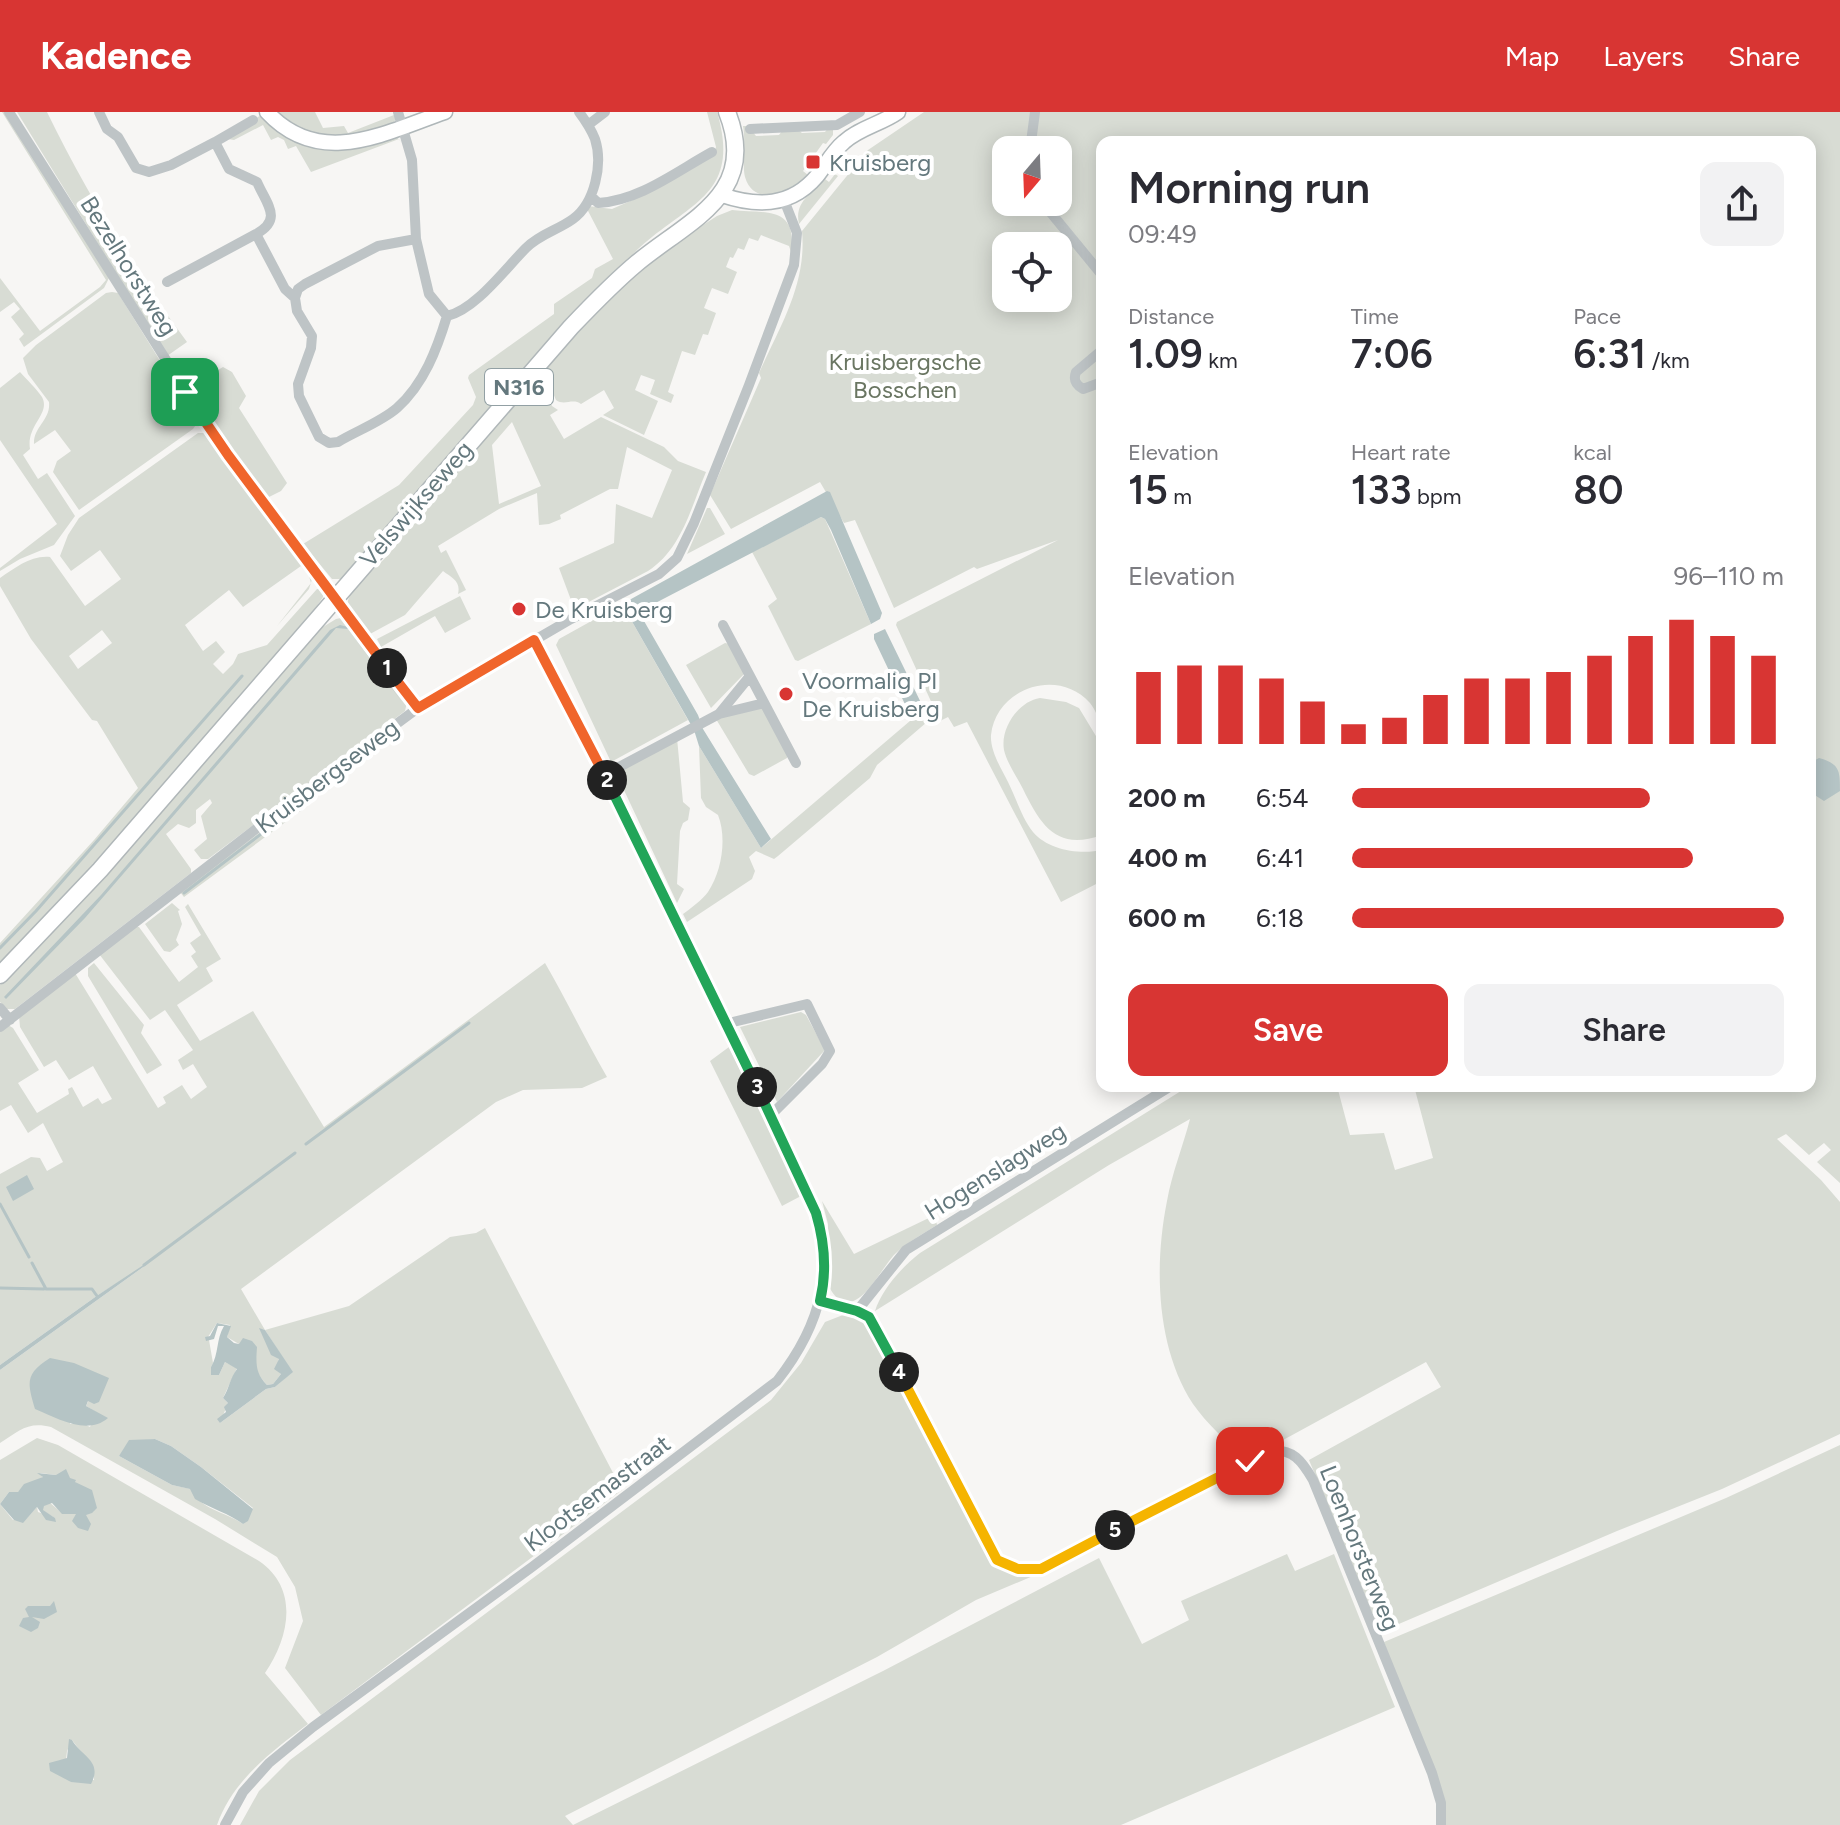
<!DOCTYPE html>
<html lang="en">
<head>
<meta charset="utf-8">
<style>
  :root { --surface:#fff; --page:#f2f2f3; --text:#2b2b33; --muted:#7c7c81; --accent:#d83533 }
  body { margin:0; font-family:Figtree,sans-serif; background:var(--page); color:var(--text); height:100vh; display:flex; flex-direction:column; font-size:30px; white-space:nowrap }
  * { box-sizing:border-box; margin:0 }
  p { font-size:26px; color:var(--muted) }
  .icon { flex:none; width:44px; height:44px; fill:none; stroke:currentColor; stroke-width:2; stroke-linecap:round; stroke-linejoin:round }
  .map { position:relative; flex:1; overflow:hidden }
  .panel { position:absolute; left:1096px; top:24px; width:720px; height:956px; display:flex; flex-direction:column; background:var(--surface); border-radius:16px; box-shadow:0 4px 20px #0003 }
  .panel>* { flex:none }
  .needle { width:52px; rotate:199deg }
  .tools { position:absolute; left:992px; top:24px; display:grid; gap:16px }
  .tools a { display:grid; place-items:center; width:80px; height:80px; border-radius:16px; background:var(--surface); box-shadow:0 4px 20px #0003; font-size:40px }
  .pin { position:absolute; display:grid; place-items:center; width:68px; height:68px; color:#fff; margin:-34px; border-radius:16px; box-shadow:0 4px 12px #0006 }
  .km { position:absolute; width:40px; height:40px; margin:-20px; border-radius:50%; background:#222; color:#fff; font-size:22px; line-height:40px; text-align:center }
  .round { display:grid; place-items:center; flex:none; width:84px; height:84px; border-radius:16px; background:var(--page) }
  .summary { display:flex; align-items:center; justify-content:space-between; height:136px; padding:0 32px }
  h1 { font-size:44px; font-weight:600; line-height:60px }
  .figures { display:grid; grid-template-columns:repeat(3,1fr); gap:12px; height:136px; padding:8px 32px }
  .figures div { display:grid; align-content:center }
  .figures b { font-size:40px; font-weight:600 }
  .figures small { font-size:22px; font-weight:400 }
  .figures p { font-size:22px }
  .chart { height:224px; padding:16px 32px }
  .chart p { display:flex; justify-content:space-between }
  .chart svg { width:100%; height:144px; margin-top:8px; stroke:var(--accent); stroke-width:6 }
  .button { display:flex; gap:16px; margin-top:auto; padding:16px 32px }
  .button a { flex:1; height:92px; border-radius:16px; background:var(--accent); color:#fff; font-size:32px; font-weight:600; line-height:92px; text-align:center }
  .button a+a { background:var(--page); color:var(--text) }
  ul { padding:0 32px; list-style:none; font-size:26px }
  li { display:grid; grid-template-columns:128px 96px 1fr; align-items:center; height:60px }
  li i { height:20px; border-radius:10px; background:var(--accent) }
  header { display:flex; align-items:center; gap:48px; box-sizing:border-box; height:112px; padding:0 40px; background:var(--accent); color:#fff }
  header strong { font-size:38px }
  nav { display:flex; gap:44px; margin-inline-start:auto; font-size:28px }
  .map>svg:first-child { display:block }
</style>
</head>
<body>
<header>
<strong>Kadence</strong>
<nav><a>Map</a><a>Layers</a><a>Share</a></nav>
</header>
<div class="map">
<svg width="1840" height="1713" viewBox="0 0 1840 1713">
  <rect width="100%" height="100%" fill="#f7f6f4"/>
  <path fill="#d8dcd4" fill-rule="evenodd" d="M2,0h3l104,166 -5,10 -80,59 -5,-8 5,-5 -13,-17 9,-8 -6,-7 -14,10v-34l40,53 60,-44 6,-7z
    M17,0h30c40,82 86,157 140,230l-20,14z
    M274,0h41l8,16 21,-2 4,7 46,-18 2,4 -4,6 -56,14 -27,-4z
    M707,0h10c25,84 -29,90 -80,138l-295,329h-10l-29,-35 96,-59 74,-80 3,-8 -8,-19 1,-3 85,-61v-10l38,-26 3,-9 18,-10 -26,-50 1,-3 24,3 32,-14 70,-41 2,-7z
    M924,0h916v1071l-23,-21 14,-12 -7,-7 -15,12 -23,-21 -9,5 44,41 19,22v232l-118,55 -105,42 -237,101 -71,-172 132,-73 -15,-25 -152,83 -30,12c-18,-16 -37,-33 -51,-53 -37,-57 -39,-138 -26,-203 5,-28 16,-55 23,-82l-81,46 -234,146c7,-22 27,-44 45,-58l269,-167h148l13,49 34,-2 11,37 38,-12 -19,-72h396v-944h-708v583c-4,-7 -7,-16 -12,-22 -32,-36 -94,-15 -99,32 -1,16 10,33 17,47 8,16 14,36 25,50 15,18 47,23 69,18v31l-41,21 -94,-180 -13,5 -6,-10 -8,4 -44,-96 1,-3 161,-82 -81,29 -3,-2 -80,41 -39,-88 -11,3 -24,-41 -89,47 -21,-34 51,-117 -2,-5c21,-47 48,-89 43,-142l66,-81zM1006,38h52v52h-52zM1006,134h52v52h-52z
    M262,2l31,25 103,-3 8,9 -5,-6 -88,33 -15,-26 -8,3 -4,-9 -6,-3 -7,3 -8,-15 -29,15 -6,-1z
    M743,14h5l8,10 23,-1 3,-4 16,-1 4,3 23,-1 3,-4h5v7l-7,9 -3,-1 -20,28 5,4c-16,15 -53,35 -63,2 -3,-10 1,-36 -2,-51z
    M835,62l3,2 -39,48c-5,-22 12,-30 26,-45l4,3z
    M732,98c31,4 66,-6 59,42l-2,-6 -28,-11 -3,6 -9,-3 -5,12 -6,-2 -5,10 -3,-1 -4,10 11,5 -9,22 -16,-6 -8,20 12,5 -8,22 -5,-1 -8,21 -13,-4 -14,41 6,3 -3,8 -21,-9 5,-14 -14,-5 -6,15 23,11 -14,34 -41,-20 11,-7 -10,-18 -23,14c-8,-6 -17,2 -25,-4l-14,-32 73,-79 54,-42 48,-31z
    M112,180l6,1 80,129 -5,7 -114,81 -26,-38 4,-11 14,-10 -16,-21 -21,14c-1,-17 17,-24 15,-42l-21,-28 -5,-16 13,-13 70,-52z
    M223,255l9,5 14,24 -7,12 48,75 -6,8 -14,7 -79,-110z
    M20,260c7,8 16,16 22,25 9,17 -16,28 -12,52l-7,6 15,24 9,-6 28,43 -21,29 -34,14 -20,12v-3l57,-44 -57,-84v-52z
    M539,263l13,31 6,4 -8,5 14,24 37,-22 63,30 14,14 28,11c-15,35 -24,77 -58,99l-69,36 -4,-9 -4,2 -12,-32 55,-25 2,-39 36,14 20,-48 -45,-23 -9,42h-8l-50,26 1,4 -12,5 -10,1 -2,-32 -38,16 -61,37 3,7 5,-3 20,40 -8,4c3,-13 -6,-16 -15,-23l-38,44 -35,19 -6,-2 -17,-26c2,-21 26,-34 39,-49 11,-11 18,-23 24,-37zM512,310l29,64 -42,18 -7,-59z
    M198,321h10l105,143 -4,13 -32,37 34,-43 -2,-7 -8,-10 -58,41 -14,-17 -44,35 18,26 13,-10 9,11 -12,12 10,10 10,-10 5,-10 29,-9 50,-56h6v8l-19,28 -228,263 -76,80v-25l94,-103 44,-52 -41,-67 -5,-1 -61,-81 -31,-53v-8c15,-10 31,-23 50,-21l35,49 36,-27 -21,-29 -29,21 -11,-15 8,-21 11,-17zM102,518l10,13 -34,26 -9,-13z
    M707,396h3l15,26 -38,20z
    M821,405l4,2 46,105 -73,37 -3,-1 -27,-54 9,-7 -25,-47z
    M460,484l11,23 -2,1 -24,13 -10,-17 -54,31 -4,-8z
    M622,492l66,116 -77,42 -55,-117 3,-6z
    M341,506l9,5 57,79 -2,9 -197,148h-7l-7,-9 13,-11 -6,-23 11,-13 -2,-4 -14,11v13l-7,5 -11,-4 -12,10 25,35v4l-176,136h-9l-6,-7v-17l75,-78 243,-277 18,-11z
    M725,531l5,1 15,29 -34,35 -25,-43z
    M1040,586l26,4 13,6 23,38v89c-45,16 -61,-9 -79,-46 -6,-12 -16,-26 -19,-39 -4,-22 15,-49 36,-52z
    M762,594l26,48 -1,4 -33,18 -5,-2 -33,-55z
    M924,597l3,13 -50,43 -7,13 -92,78 -4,3 -18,-8 -7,6 6,14 -3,8 -65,43 -4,-8c8,-6 19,-14 25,-22 14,-21 19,-54 10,-77l-12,-8 -5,-9 -2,-52 62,102z
    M677,626l6,64 7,6 -2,12 -5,3 -3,8 -3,53 7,5 -7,14 -62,-132z
    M302,689l4,6 -122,90 -4,-5z
    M172,791l8,7 -2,1 4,13 -6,16 3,5 -9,7 -6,-1 -19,-27z
    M188,792l33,55 -15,9 7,13 -36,24 23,36 53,-30 71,116 221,-164c22,38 40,76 62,114l-25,11 -59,2 -27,12 -255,187 24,41 -5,-1 9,18 10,11 -2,12 4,4 -8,10 -6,1c-8,-8 -14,-19 -11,-31l-29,-17 3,-12 -13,-2 -11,17h3l4,23 -2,4 8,8 6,-13 12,6 -14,30 5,5 -8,20 46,-34 9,-2 17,-15 -27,-42 84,-24 101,-69 26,-4 9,-5 137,262 -301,225 -36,-47 18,-47 -8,-34 -18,-30 -62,-38 -164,-92c-23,-6 -32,4 -51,16v-73l146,-105 -48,30 -98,70v-191l31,-17 9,1 7,13 16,-9 -20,-39 -15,10 -17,-28 -11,6v-80l8,-6 5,3 26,42 -21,13 19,30 32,-19 -1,-5 4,-2 11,20 15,-9 4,6 10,-5 -19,-33 -24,14 -13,-20 -12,7 -24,-40 -1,-11 56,-43 83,135 8,-5 -3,-6 19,-12 9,14 16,-12 -14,-23 -10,6 -5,-10 15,-10 -28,-40 -15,10 -51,-66 37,-27h3l40,55 19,-15 -7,-11 5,-4 -6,-9 11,-8 -16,-28zM68,1251l32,13 -14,30 10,6 -6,15 -8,-4 -12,1zM155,1327l16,7 30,21 52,41 -10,16c-17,-12 -44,-15 -52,-35l-19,-4 -53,-29 20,-15z
    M94,851l50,62 -3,8 21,32 -15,9 -59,-98v-8z
    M801,900l5,3 19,35 -48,52 -37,-75z
    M729,935l71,147 1,2 -19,10 -72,-145z
    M822,1089l32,53 81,-39 2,10c-14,9 -30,17 -42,29 -16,16 -43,78 -67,31v-61z
    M843,1203l18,5 11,14 116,224 17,12 28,6 -57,24 -99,57 -312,159 8,9 310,-154 216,-113 43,86 47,-24 -8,-19 106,-47 8,17 39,-17 61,153 -274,118h-881l19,-34 31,-31 481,-360 30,-37 24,-41z
    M37,1326l21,7 201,116c41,28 30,77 6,112l43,51c-37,28 -75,56 -91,101h-217v-365zM40,1361l16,2 19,7 11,32 -24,-1 -13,-11 -6,4v5l12,7 -17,-6 -1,-5 -10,11 -14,2 -13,-16 9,-12h9l25,-15zM72,1628l22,29v11l-23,2 -14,-21 9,-1 1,-9z
    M1840,1333v380h-394l-62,-183 342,-144z"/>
  <path fill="#b5c4c5" d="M827,379l3,1 52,121 -2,6 -9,5 -40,-94 -6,-11 -4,-2 -179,93 -2,4 58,101 5,14 68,110 -10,9 -62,-102 -5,-16 -72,-126z
    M340,513l8,2 4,5 50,70 -54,-73 -12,-1 -251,290 -79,81 -2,-2 97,-102 229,-265z
    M885,517l39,80 -12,10 -38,-80v-5z
    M1819,646c21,6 21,13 21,33l-16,10 -14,-9v-29z
    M27,1063l7,14 -21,12 -7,-14z
    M145,1152l1,1 -146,105v-5l98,-70z
    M217,1211l14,3 -4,11 7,6 5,1 4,-6 9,3 5,6c-1,16 -2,26 10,38l6,-1 8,-10 -7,-5 5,-10 -8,-4 -12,-27 6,2 28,42 -18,15 -9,2 -46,34 -3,-4 9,-7 -2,-5 4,-4 -5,-5c6,-9 7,-20 14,-29l-12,-7 -6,13h-8v-8c8,-13 5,-28 13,-41h-6l-4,13 -8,2 -1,-4 5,-1z
    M50,1246l24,5 35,15 -10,24 -5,2 -6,-3 -2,5 22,12c-21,18 -51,0 -73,-9 -8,-27 -10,-35 15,-51z
    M155,1327l16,7 30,21 52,42 -5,12 -5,3c-13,-10 -33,-16 -48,-25l-5,-10 -18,-4 -53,-29 10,-16z
    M66,1357l4,9 6,2 -1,2 17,8 5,18 -5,5 -6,2 5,9 -3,7 -10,-3 -6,-7 4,-7h-14l-10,-11 -8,3 -1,4 12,8 1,4 -10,-2 -9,-13 -14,16 -9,-3 -14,-16 9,-12h9l6,-8 19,-7 -6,-4 19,2z
    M54,1489l3,11 -13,7 -12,-2 8,5 -2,6 -7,4 -12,-6 4,-8 6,-1 -4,-8 3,-3h22z
    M69,1627l3,1c10,17 31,21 19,44l-20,-2 -21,-11 -1,-8 18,-5z"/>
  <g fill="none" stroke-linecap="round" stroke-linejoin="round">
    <path stroke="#b5c4c5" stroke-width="3" d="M184,781l103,-79
      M0,836l36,-37 206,-235
      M306,1032l163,-121
      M0,1092l29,53
      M32,1151l14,26h46l5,7
      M144,1153l151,-112
      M0,1176l44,1"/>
    <defs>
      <path id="secondary" d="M267,0c53,57 117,21 178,0
        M722,83c35,12 69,12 95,-19 9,-11 15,-24 27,-34 15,-14 37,-18 54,-30"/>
      <path id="primary" d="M0,863l100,-105 471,-543c21,-22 42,-44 66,-64 52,-43 123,-69 90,-151"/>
    </defs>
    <use href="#secondary" stroke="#afb7b9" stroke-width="17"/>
    <use href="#primary" stroke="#b0b7b9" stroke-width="19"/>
    <path stroke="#bec4c6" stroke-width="10" d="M9,0l197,311 212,285
      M99,0l8,17 11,8 18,31 13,4 22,-7 44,-23
      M253,8l-38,22 14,27 28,13c10,23 26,37 -1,52l29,55 10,9 2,13 15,25 -1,12 -13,36 1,12 20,41 10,6 9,-1c18,-11 43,-20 59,-34 27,-24 40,-59 50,-92l-18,-22 -13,-55 -4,-79 -14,-48
      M588,13l17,-13
      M750,17l87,-4 23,-13
      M1030,38l5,-38
      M591,84l7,7c41,-2 79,-32 114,-51
      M1042,90l60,73
      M167,170l89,-48
      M295,186l3,-9 7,-5 73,-38 38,-7
      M447,204c28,-6 58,-47 79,-68 14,-14 32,-18 47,-29 22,-16 30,-55 22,-80 -4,-10 -10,-19 -16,-27
      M1102,238l-26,22c-3,8 0,13 7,17l19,-7
      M723,513l73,138
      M750,564l-31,38 45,-11
      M604,663l115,-61
      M0,896l10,12
      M725,912l82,-20 23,47 -8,13 -51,51
      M0,915l287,-222 131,-97 153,-89 88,-45 18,-16 17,-35 55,-138 45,-120 3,-32 -13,-33
      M820,1189l37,10 16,11 119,232 5,6 21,9h23l228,-118c24,-3 33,10 44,29l119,293 9,30v22
      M857,1199l49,-61 265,-164
      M225,1713l18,-33 26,-29 44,-36 219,-160 245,-186c44,-56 61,-115 33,-183l-206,-423 -70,-135"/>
    <use href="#secondary" stroke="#fff" stroke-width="14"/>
    <use href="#primary" stroke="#fff" stroke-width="16"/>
  </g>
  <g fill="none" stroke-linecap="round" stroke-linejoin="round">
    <defs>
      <path id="split-1" d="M185,280l43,63 159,213"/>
      <path id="split-2" d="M387,556l31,40 116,-68 73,140"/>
      <path id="split-3" d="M607,668l150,307"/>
      <path id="split-4" d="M757,975l59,126c8,27 11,59 4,88l37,10 12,6 30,55"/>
      <path id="split-5" d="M899,1260l98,188 21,9h23l74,-39"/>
      <path id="split-6" d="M1115,1418l135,-69"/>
    </defs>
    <use href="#split-1" stroke="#fff" stroke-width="16"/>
    <use href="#split-2" stroke="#fff" stroke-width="16"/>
    <use href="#split-3" stroke="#fff" stroke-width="16"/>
    <use href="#split-4" stroke="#fff" stroke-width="16"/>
    <use href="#split-5" stroke="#fff" stroke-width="16"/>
    <use href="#split-6" stroke="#fff" stroke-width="16"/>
    <use href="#split-1" stroke="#f0652b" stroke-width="10"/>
    <use href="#split-2" stroke="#f0652b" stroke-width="10"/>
    <use href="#split-3" stroke="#22a559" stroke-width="10"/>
    <use href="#split-4" stroke="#22a559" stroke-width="10"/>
    <use href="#split-5" stroke="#f5b400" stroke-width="10"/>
    <use href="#split-6" stroke="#f5b400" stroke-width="10"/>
  </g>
  <g fill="#d83533" stroke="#fff" stroke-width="3">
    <rect x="805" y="42" width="16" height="16" rx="4"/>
    <circle cx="519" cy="497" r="8"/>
    <circle cx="786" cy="582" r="8"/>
  </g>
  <g text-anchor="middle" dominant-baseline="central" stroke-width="8" stroke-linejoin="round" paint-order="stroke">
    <rect fill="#fff" stroke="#92a0a4" stroke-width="2" x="485" y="257" width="68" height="36" rx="6"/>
    <g font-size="22" font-weight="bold" fill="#64787d">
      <text x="519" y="275">N316</text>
    </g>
    <g font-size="24" fill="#64787d" stroke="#fff" text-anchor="start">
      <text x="829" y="50">Kruisberg</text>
      <text x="535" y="497">De Kruisberg</text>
      <text x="802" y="568">Voormalig PI<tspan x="802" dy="28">De Kruisberg</tspan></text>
    </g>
    <g font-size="24" fill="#64787d" stroke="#fff">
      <text transform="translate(129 154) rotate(58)">Bezelhorstweg</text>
      <text transform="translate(416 392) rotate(-49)">Velswijkseweg</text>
      <text transform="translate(327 664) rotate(-37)">Kruisbergseweg</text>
      <text transform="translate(995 1059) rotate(-32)">Hogenslagweg</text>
      <text transform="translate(597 1381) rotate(-37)">Klootsemastraat</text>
      <text transform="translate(1360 1436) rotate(68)">Loenhorsterweg</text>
    </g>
    <g font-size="24" fill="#6a7662" stroke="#fff">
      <text x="905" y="249">Kruisbergsche<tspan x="905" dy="28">Bosschen</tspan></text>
    </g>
  </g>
</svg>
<div class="tools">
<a><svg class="needle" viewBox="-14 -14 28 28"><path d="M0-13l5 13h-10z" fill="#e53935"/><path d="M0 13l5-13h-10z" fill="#7c7c81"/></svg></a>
<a><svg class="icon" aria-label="locate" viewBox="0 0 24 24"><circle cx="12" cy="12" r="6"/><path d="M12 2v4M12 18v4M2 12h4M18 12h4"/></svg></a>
</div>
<div class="pin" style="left:185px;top:280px;background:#1e9e55"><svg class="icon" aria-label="arrive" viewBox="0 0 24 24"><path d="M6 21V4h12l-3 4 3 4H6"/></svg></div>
<div class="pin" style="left:1250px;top:1349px;background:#d93025"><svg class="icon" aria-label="check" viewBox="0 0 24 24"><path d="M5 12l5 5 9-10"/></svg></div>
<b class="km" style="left:387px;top:556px">1</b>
<b class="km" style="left:607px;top:668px">2</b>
<b class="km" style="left:757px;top:975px">3</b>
<b class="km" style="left:899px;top:1260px">4</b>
<b class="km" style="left:1115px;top:1418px">5</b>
<section class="panel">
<div class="summary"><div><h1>Morning run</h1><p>09:49</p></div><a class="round"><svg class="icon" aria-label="share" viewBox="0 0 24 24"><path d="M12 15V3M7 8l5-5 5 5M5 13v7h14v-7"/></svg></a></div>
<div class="figures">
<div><p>Distance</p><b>1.09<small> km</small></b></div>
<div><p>Time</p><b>7:06</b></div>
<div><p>Pace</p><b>6:31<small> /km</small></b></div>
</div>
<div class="figures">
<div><p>Elevation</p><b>15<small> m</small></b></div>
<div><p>Heart rate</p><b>133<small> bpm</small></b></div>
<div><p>kcal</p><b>80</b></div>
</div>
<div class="chart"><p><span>Elevation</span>96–110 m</p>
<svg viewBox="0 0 160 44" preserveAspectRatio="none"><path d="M5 44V22M15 44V20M25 44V20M35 44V24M45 44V31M55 44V38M65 44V36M75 44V29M85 44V24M95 44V24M105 44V22M115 44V17M125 44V11M135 44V6M145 44V11M155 44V17"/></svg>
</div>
<ul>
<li><b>200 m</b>6:54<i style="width:69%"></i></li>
<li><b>400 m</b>6:41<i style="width:79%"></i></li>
<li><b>600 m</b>6:18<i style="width:100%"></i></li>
</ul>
<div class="button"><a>Save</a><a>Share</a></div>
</section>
</div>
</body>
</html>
